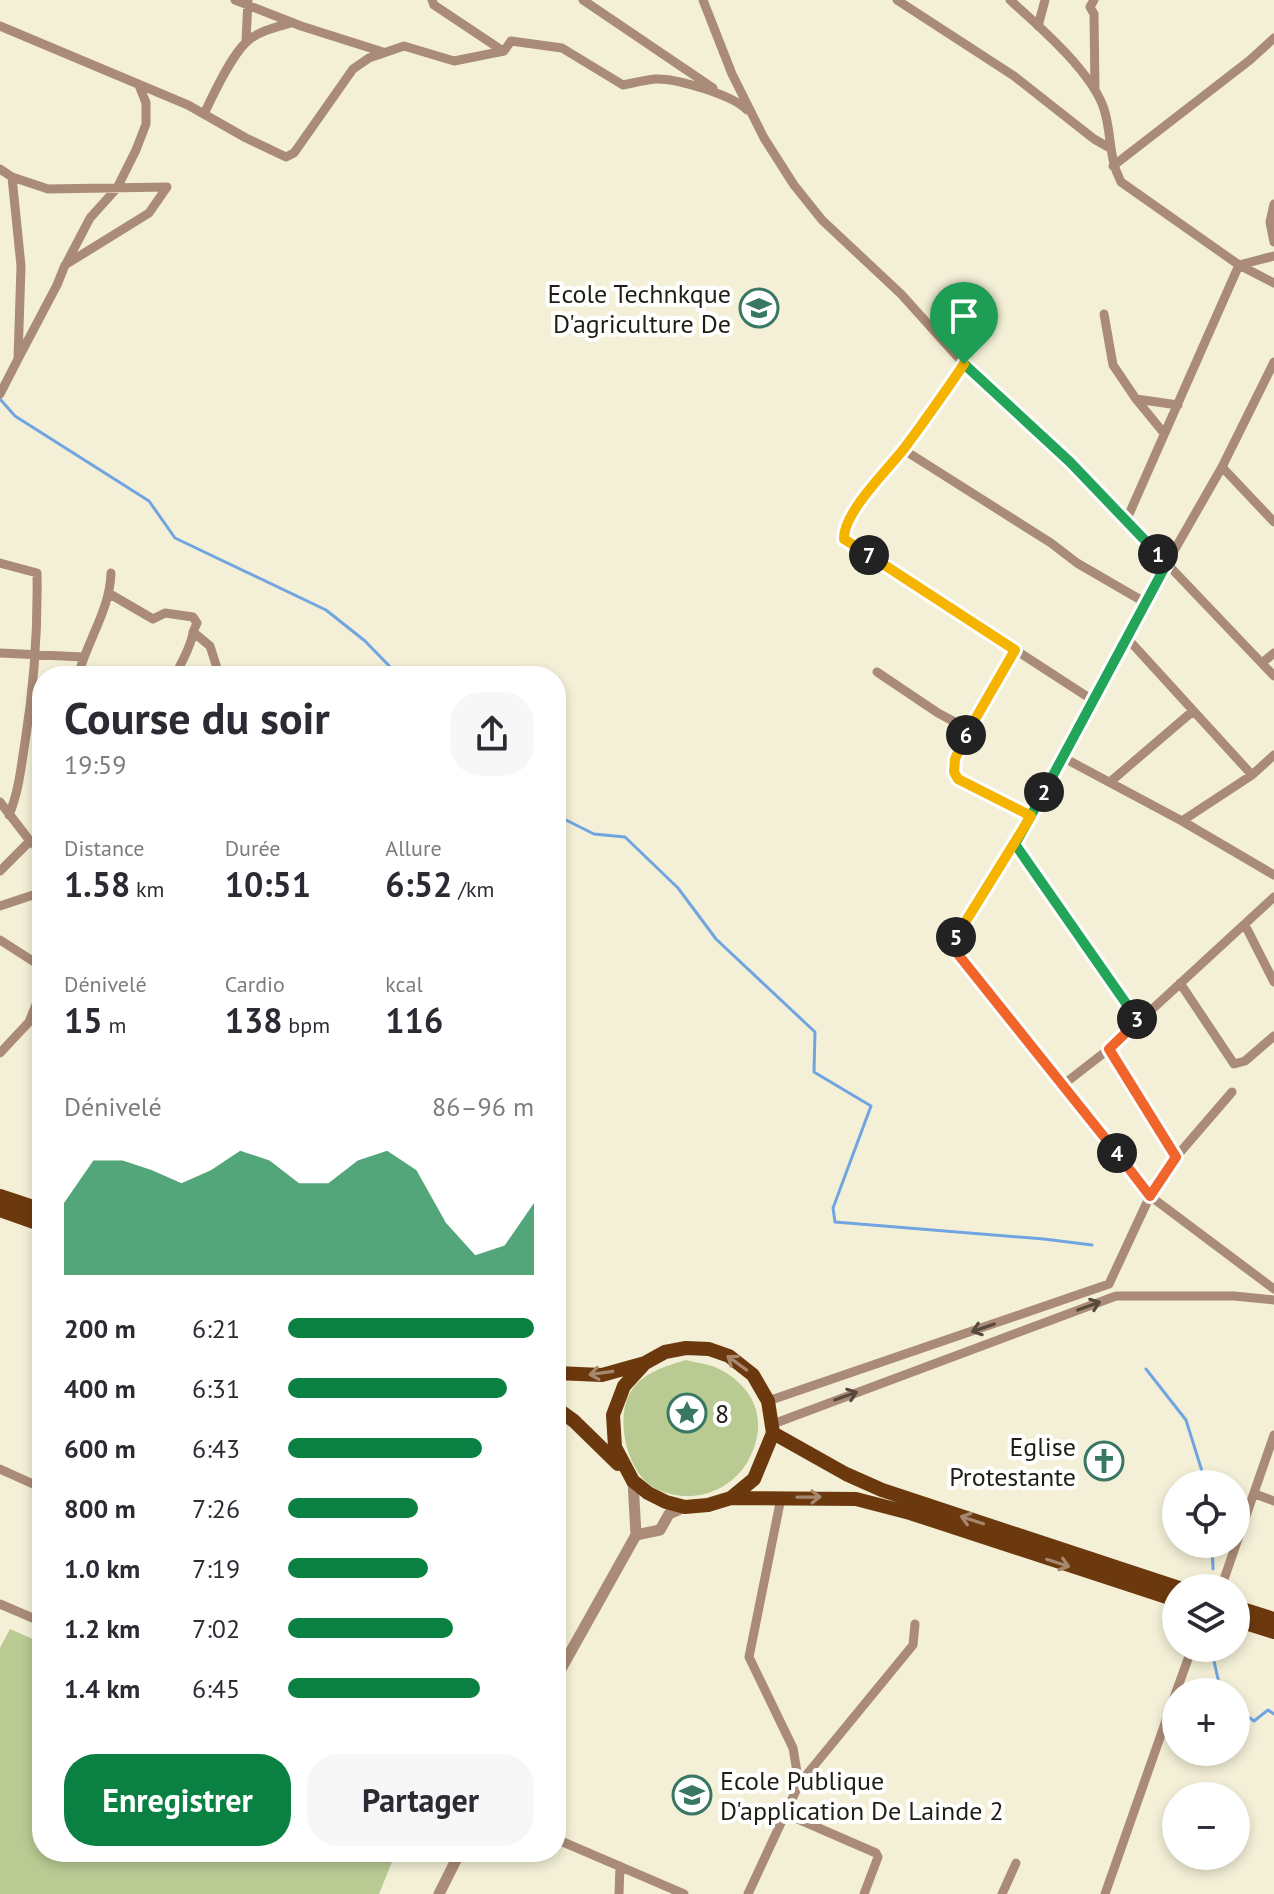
<!DOCTYPE html>
<html lang="fr">
<head>
<meta charset="utf-8">
<style>
  :root { --surface:#fff; --page:#f7f7f7; --text:#2b2b33; --muted:#7c7c81; --accent:#0b8043 }
  body { margin:0; font-family:"PT Sans",sans-serif; background:var(--page); color:var(--text); height:100vh; display:flex; flex-direction:column; font-size:30px; white-space:nowrap }
  * { box-sizing:border-box; margin:0 }
  p { font-size:26px; color:var(--muted) }
  .icon { flex:none; width:44px; height:44px; fill:none; stroke:currentColor; stroke-width:2; stroke-linecap:round; stroke-linejoin:round }
  .map { position:relative; flex:1; overflow:hidden }
  .drawer { position:absolute; left:32px; top:666px; width:534px; height:1196px; display:flex; flex-direction:column; background:var(--surface); border-radius:32px; box-shadow:0 4px 12px #0003 }
  .drawer>* { flex:none }
  .buttons { position:absolute; left:1162px; top:1470px; display:grid; gap:16px }
  .buttons a { display:grid; place-items:center; width:88px; height:88px; border-radius:50%; background:var(--surface); box-shadow:0 4px 12px #0003; font-size:40px }
  .pin { position:absolute; display:grid; place-items:center; width:68px; height:68px; color:#fff; margin:-82px -34px; border-radius:50% 50% 50% 0; rotate:-45deg; box-shadow:0 0 8px #0007 }
  .pin .icon { rotate:45deg }
  .km { position:absolute; width:40px; height:40px; margin:-20px; border-radius:50%; background:#222; color:#fff; font-size:22px; line-height:40px; text-align:center }
  .round { display:grid; place-items:center; flex:none; width:84px; height:84px; border-radius:32px; background:var(--page) }
  .overview { display:flex; align-items:center; justify-content:space-between; height:136px; padding:0 32px }
  h1 { font-size:44px; font-weight:700; line-height:60px }
  .metrics { display:grid; grid-template-columns:repeat(3,1fr); gap:12px; height:136px; padding:8px 32px }
  .metrics div { display:grid; align-content:center }
  .metrics b { font-size:34px; font-weight:700 }
  .metrics small { font-size:22px; font-weight:400 }
  .metrics p { font-size:22px }
  .chart { height:224px; padding:16px 32px }
  .chart p { display:flex; justify-content:space-between }
  .chart svg { width:100%; height:144px; margin-top:8px; fill:var(--accent); opacity:.7 }
  .button { display:flex; gap:16px; margin-top:auto; padding:16px 32px }
  .button a { flex:1; height:92px; border-radius:32px; background:var(--accent); color:#fff; font-size:32px; font-weight:700; line-height:92px; text-align:center }
  .button a+a { background:var(--page); color:var(--text) }
  ul { padding:0 32px; list-style:none; font-size:26px }
  li { display:grid; grid-template-columns:128px 96px 1fr; align-items:center; height:60px }
  li i { height:20px; border-radius:10px; background:var(--accent) }
  .map>svg:first-child { display:block }
</style>
</head>
<body>
<div class="map">
<svg width="1274" height="1894" viewBox="0 0 1274 1894">
  <rect width="100%" height="100%" fill="#f4f0d7"/>
  <path fill="#b9ca93" d="M686,1360c11,3 25,4 35,10 37,20 47,55 27,91 -19,33 -61,45 -95,26 -26,-15 -38,-68 -23,-94 11,-20 36,-27 56,-33z
    M10,1629l32,14v209h354l-17,42h-379v-246z"/>
  <g fill="none" stroke-linecap="round" stroke-linejoin="round">
    <path stroke="#71a5e2" stroke-width="3" d="M0,399l15,17 134,85 26,37 151,72 39,31 34,35
      M556,815l38,19 31,3 53,51 38,51 99,93 -1,40 57,34 -38,102 2,14 209,17 48,6
      M1146,1369l40,51 20,64
      M1212,1544l1,25
      M1211,1648l10,44
      M1236,1708l18,13 14,-11 6,4"/>
    <path stroke="#aa8b77" stroke-width="9" d="M235,0l66,26 82,26
      M432,0l2,5 69,46
      M583,0l130,88
      M703,0l29,74 32,64 30,47 28,35 79,74 63,70 106,98 204,214
      M897,0l117,76 80,63 16,9
      M1010,0c29,26 82,72 94,109 8,25 4,48 17,73l118,83 35,18
      M1094,0l-4,7 4,7 1,76
      M0,26l188,79 58,33 40,19 8,-4 59,-84 16,-11 35,-12 50,15 50,-10 7,-10 51,7 61,37c10,-2 22,-5 32,-6 21,-1 78,16 92,31
      M1038,26l7,-26
      M246,41l2,-41
      M204,114c9,-19 29,-63 46,-75 12,-9 27,-12 41,-16
      M1113,166l137,-106 24,-22
      M0,169l12,8 9,89 -3,93 -18,35
      M12,177l36,12 119,-2 -18,26 -84,52 -8,20 -39,74
      M1274,204l-4,18 4,20
      M67,262l23,-44 27,-30 19,-38 10,-26v-21l-7,-18
      M1104,314l9,51 23,34 27,33
      M1274,362l-52,105 -55,96 -103,195 -49,86 -58,91 -3,8 3,10 107,131 86,112 124,93
      M964,364l-60,86 -44,53 -16,26v10l250,162
      M1136,399l42,6
      M904,450l147,93 26,20 69,40
      M1222,467l52,55
      M1126,521l113,-256 35,-9
      M0,563l37,10c1,57 -3,113 -12,169 -4,25 -6,49 -16,73
      M110,594l43,25 12,-6 28,4 4,6 -4,9 17,14 7,22 12,8
      M1127,638l125,137
      M1015,650c-20,35 -57,82 -61,122l4,7 73,37
      M0,653l83,4
      M1262,663l12,-10
      M877,672l61,41 30,16
      M78,676c9,-35 32,-66 33,-103
      M175,676c6,-13 17,-31 18,-44
      M1064,758l118,63 92,54
      M1110,782l83,-71
      M0,802l30,39 12,10
      M1182,821l70,-46 22,-20
      M1015,844l123,177
      M0,871l30,-30
      M0,906l42,-14
      M1245,925l29,57
      M0,940l42,27
      M1180,983l54,81 11,-3 29,-25
      M0,1053l29,-31 13,-32
      M556,1083l5,39 -5,46
      M1064,1084l45,-35
      M1176,1157l-67,-108 165,-152
      M768,1401l341,-117 41,-88 26,-39 56,-65
      M773,1424l343,-128h118l40,4
      M0,1469l42,19
      M1255,1494l19,7
      M1221,1588l53,-153
      M0,1604l42,18
      M1176,1692l16,-44
      M799,1784l114,-139 2,-21
      M784,1813l92,40 2,4 -14,37
      M556,1839l128,55
      M619,1894l1,-28
      M748,1894l51,-110 -6,-36 -44,-91 32,-159
      M1002,1894l14,-31
      M1105,1894l71,-202"/>
    <path stroke="#aa8b77" stroke-width="11" d="M636,1535l24,-5 9,-16 16,-7
      M556,1678l80,-143 -3,-54
      M439,1894l21,-42"/>
    <path stroke="#6c390e" stroke-width="14" d="M0,1196l42,14
      M0,1210l42,15
      M556,1373l46,2 43,-12
      M556,1408l18,13 44,43
      M773,1433l73,41 36,16 297,98
      M731,1498l23,-19 19,-46 -5,-32 -15,-26 -24,-19 -20,-7 -23,-1 -21,4 -20,11 -21,23 -11,29 2,32 18,34 15,12 18,9 19,5 23,-2 23,-7 125,1 54,14 266,87
      M1236,1607l38,12
      M1236,1620l38,12"/>
  </g>
  <defs><path id="oneway-shaft" d="M-6 0H5M1.5-3L5.5 0L1.5 3" fill="none" stroke-width="1.6" stroke-linecap="round" stroke-linejoin="round" transform="scale(2)"/></defs>
  <g stroke="#57493c">
    <use href="#oneway-shaft" transform="translate(1089 1306) rotate(-20)"/>
    <use href="#oneway-shaft" transform="translate(983 1328) rotate(161)"/>
    <use href="#oneway-shaft" transform="translate(846 1396) rotate(-20)"/>
  </g>
  <g stroke="#a7886e">
    <use href="#oneway-shaft" transform="translate(737 1363) rotate(-144)"/>
    <use href="#oneway-shaft" transform="translate(601 1373) rotate(172)"/>
    <use href="#oneway-shaft" transform="translate(809 1497) rotate(-1)"/>
    <use href="#oneway-shaft" transform="translate(972 1520) rotate(-162)"/>
    <use href="#oneway-shaft" transform="translate(1058 1563) rotate(18)"/>
  </g>
  <g fill="none" stroke-linecap="round" stroke-linejoin="round">
    <defs>
      <path id="split-1" d="M964,364l106,98 88,92"/>
      <path id="split-2" d="M1044,792l123,-229 -9,-9"/>
      <path id="split-3" d="M1044,792l-29,52 122,175"/>
      <path id="split-4" d="M1117,1153l33,43 26,-39 -67,-108 29,-28 -1,-2"/>
      <path id="split-5" d="M956,937l1,16 160,200"/>
      <path id="split-6" d="M956,937l75,-121 -73,-37 -4,-7 1,-13 11,-24"/>
      <path id="split-7" d="M869,555l146,95 -49,85"/>
      <path id="split-8" d="M869,555l-25,-16c-1,-27 45,-70 62,-93 20,-27 39,-54 58,-82"/>
    </defs>
    <use href="#split-1" stroke="#fff" stroke-width="16"/>
    <use href="#split-2" stroke="#fff" stroke-width="16"/>
    <use href="#split-3" stroke="#fff" stroke-width="16"/>
    <use href="#split-4" stroke="#fff" stroke-width="16"/>
    <use href="#split-5" stroke="#fff" stroke-width="16"/>
    <use href="#split-6" stroke="#fff" stroke-width="16"/>
    <use href="#split-7" stroke="#fff" stroke-width="16"/>
    <use href="#split-8" stroke="#fff" stroke-width="16"/>
    <use href="#split-1" stroke="#22a559" stroke-width="10"/>
    <use href="#split-2" stroke="#22a559" stroke-width="10"/>
    <use href="#split-3" stroke="#22a559" stroke-width="10"/>
    <use href="#split-4" stroke="#f0652b" stroke-width="10"/>
    <use href="#split-5" stroke="#f0652b" stroke-width="10"/>
    <use href="#split-6" stroke="#f5b400" stroke-width="10"/>
    <use href="#split-7" stroke="#f5b400" stroke-width="10"/>
    <use href="#split-8" stroke="#f5b400" stroke-width="10"/>
  </g>
  <defs>
    <symbol id="university-ring" viewBox="-11 -11 22 22"><circle r="9.5" fill="#fff" stroke="#387763" stroke-width="1.5"/><path d="M0-5L7-2L0 1L-7-2ZM-4 1L0 2.5L4 1V4Q0 6-4 4Z" fill="#387763"/></symbol>
    <symbol id="sight-ring" viewBox="-11 -11 22 22"><circle r="9.5" fill="#fff" stroke="#387763" stroke-width="1.5"/><path d="M0-6L1.8-2.2L6-1.7L2.9 1.2L3.7 5.4L0 3.3L-3.7 5.4L-2.9 1.2L-6-1.7L-1.8-2.2Z" fill="#387763"/></symbol>
    <symbol id="church-ring" viewBox="-11 -11 22 22"><circle r="9.5" fill="#fff" stroke="#387763" stroke-width="1.5"/><path d="M-1.2-6h2.4v3.5h3.3v2.4h-3.3V6h-2.4V-.1h-3.3v-2.4h3.3Z" fill="#387763"/></symbol>
    <symbol id="school-ring" viewBox="-11 -11 22 22"><circle r="9.5" fill="#fff" stroke="#387763" stroke-width="1.5"/><path d="M0-5L7-2L0 1L-7-2ZM-4 1L0 2.5L4 1V4Q0 6-4 4Z" fill="#387763"/></symbol>
  </defs>
  <g fill-rule="evenodd">
    <use href="#university-ring" x="737" y="286" width="44" height="44"/>
    <use href="#sight-ring" x="665" y="1391" width="44" height="44"/>
    <use href="#church-ring" x="1082" y="1439" width="44" height="44"/>
    <use href="#school-ring" x="670" y="1773" width="44" height="44"/>
  </g>
  <g text-anchor="middle" dominant-baseline="central" stroke-width="8" stroke-linejoin="round" paint-order="stroke">
    <g font-size="26" fill="#1f1d14" stroke="#fff" text-anchor="end">
      <text x="731" y="293">Ecole Technkque<tspan x="731" dy="30">D'agriculture De</tspan></text>
      <text x="715" y="1413" text-anchor="start">8</text>
      <text x="1076" y="1446">Eglise<tspan x="1076" dy="30">Protestante</tspan></text>
      <text x="720" y="1780" text-anchor="start">Ecole Publique<tspan x="720" dy="30">D'application De Lainde 2</tspan></text>
    </g>
  </g>
</svg>
<div class="buttons">
<a><svg class="icon" aria-label="locate" viewBox="0 0 24 24"><circle cx="12" cy="12" r="6"/><path d="M12 2v4M12 18v4M2 12h4M18 12h4"/></svg></a>
<a><svg class="icon" aria-label="layers" viewBox="0 0 24 24"><path d="M12 4l9 5-9 5-9-5zM3 14l9 5 9-5"/></svg></a>
<a>+</a>
<a>−</a>
</div>
<div class="pin" style="left:964px;top:364px;background:#1e9e55"><svg class="icon" aria-label="arrive" viewBox="0 0 24 24"><path d="M6 21V4h12l-3 4 3 4H6"/></svg></div>
<b class="km" style="left:1158px;top:554px">1</b>
<b class="km" style="left:1044px;top:792px">2</b>
<b class="km" style="left:1137px;top:1019px">3</b>
<b class="km" style="left:1117px;top:1153px">4</b>
<b class="km" style="left:956px;top:937px">5</b>
<b class="km" style="left:966px;top:735px">6</b>
<b class="km" style="left:869px;top:555px">7</b>
<section class="drawer">
<div class="overview"><div><h1>Course du soir</h1><p>19:59</p></div><a class="round"><svg class="icon" aria-label="share" viewBox="0 0 24 24"><path d="M12 15V3M7 8l5-5 5 5M5 13v7h14v-7"/></svg></a></div>
<div class="metrics">
<div><p>Distance</p><b>1.58<small> km</small></b></div>
<div><p>Durée</p><b>10:51</b></div>
<div><p>Allure</p><b>6:52<small> /km</small></b></div>
</div>
<div class="metrics">
<div><p>Dénivelé</p><b>15<small> m</small></b></div>
<div><p>Cardio</p><b>138<small> bpm</small></b></div>
<div><p>kcal</p><b>116</b></div>
</div>
<div class="chart"><p><span>Dénivelé</span>86–96 m</p>
<svg viewBox="0 0 160 44" preserveAspectRatio="none"><path d="M0 44V22L10 9L20 9L30 12L40 16L50 12L60 6L70 9L80 16L90 16L100 9L110 6L120 12L130 28L140 38L150 35L160 22V44z"/></svg>
</div>
<ul>
<li><b>200 m</b>6:21<i style="width:100%"></i></li>
<li><b>400 m</b>6:31<i style="width:89%"></i></li>
<li><b>600 m</b>6:43<i style="width:79%"></i></li>
<li><b>800 m</b>7:26<i style="width:53%"></i></li>
<li><b>1.0 km</b>7:19<i style="width:57%"></i></li>
<li><b>1.2 km</b>7:02<i style="width:67%"></i></li>
<li><b>1.4 km</b>6:45<i style="width:78%"></i></li>
</ul>
<div class="button"><a>Enregistrer</a><a>Partager</a></div>
</section>
</div>
</body>
</html>
